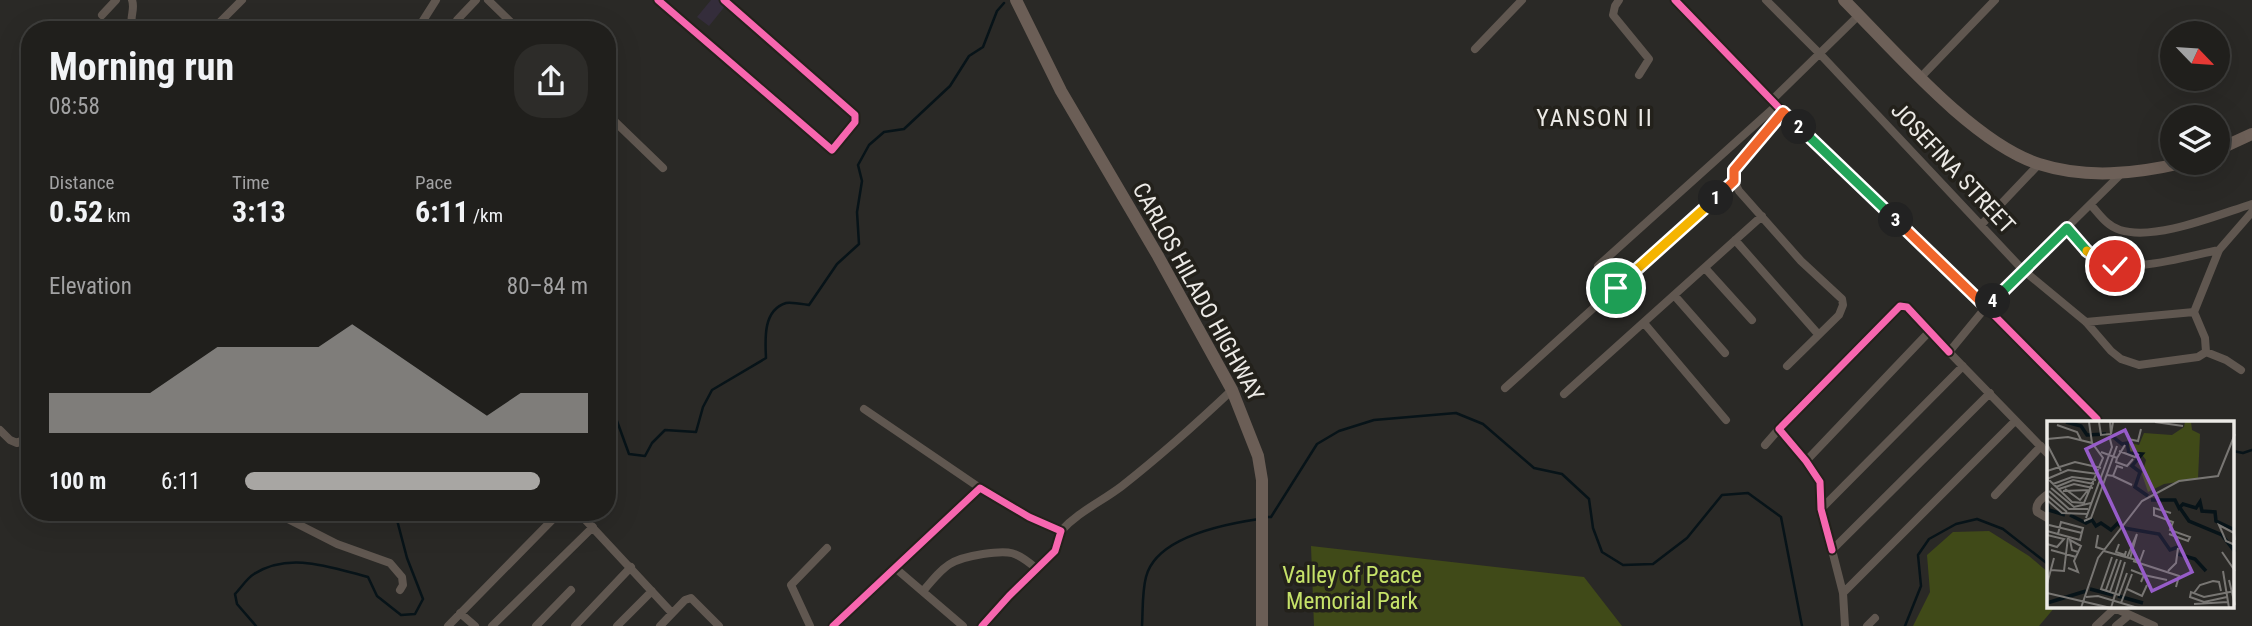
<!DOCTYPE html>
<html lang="en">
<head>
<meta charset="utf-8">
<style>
  :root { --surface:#201f1c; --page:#2d2c29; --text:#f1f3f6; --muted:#a2a2a3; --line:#3d3d3b; --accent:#a8a6a3 }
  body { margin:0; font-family:"Roboto Condensed",sans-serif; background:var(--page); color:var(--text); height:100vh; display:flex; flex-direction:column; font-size:26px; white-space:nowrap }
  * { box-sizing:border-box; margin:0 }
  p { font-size:23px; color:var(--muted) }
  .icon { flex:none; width:38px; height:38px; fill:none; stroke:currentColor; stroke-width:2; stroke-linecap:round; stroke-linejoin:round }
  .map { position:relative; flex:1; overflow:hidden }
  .drawer { position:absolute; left:21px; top:21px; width:595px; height:500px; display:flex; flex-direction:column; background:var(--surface); border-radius:28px; box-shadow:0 7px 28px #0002,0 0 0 2px var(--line) }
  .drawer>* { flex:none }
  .needle { width:46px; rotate:115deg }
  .fabs { position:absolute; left:2160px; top:21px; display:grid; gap:14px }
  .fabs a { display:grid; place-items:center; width:70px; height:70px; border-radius:50%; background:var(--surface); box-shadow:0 7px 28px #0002,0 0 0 2px var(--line); font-size:35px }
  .pin { position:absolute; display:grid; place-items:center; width:60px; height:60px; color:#fff; margin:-30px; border:4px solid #fff; border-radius:50%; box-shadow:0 2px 7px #0007 }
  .km { position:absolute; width:35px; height:35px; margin:-18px; border-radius:50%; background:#222; color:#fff; font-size:19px; line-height:35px; text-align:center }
  .round { display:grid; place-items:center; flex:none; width:74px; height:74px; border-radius:28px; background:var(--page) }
  .summary { display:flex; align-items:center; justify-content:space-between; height:119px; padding:0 28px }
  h1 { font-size:38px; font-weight:700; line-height:52px }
  .metrics { display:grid; grid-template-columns:repeat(3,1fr); gap:10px; height:119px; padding:7px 28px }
  .metrics div { display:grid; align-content:center }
  .metrics b { font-size:30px; font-weight:700 }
  .metrics small { font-size:19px; font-weight:400 }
  .metrics p { font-size:19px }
  .chart { height:196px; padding:14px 28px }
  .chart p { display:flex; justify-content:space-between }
  .chart svg { width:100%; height:126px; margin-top:7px; fill:var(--accent); opacity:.7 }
  ul { padding:0 28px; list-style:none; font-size:23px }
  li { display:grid; grid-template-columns:112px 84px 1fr; align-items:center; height:52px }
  li i { height:18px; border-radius:9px; background:var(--accent) }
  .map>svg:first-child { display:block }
</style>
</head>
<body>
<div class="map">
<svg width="2252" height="626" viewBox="0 0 2252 626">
  <rect width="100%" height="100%" fill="#2a2926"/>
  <path fill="#342d3b" d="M711,0h8l7,5 -17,21 -12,-9z"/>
  <path fill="#404a18" d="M1989,531l40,25 20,17v34h6l-16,19h-126l17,-34 -3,-37 26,-23z
    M1311,546l273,31 38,49h-308z"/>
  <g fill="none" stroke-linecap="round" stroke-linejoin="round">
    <path stroke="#071318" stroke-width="2.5" d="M607,418l10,3 12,33 16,2 7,-13 13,-13 31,2 7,-25 9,-17 54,-32c-1,-19 -3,-48 20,-55 6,-1 16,1 23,2l28,-41 22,-20 -2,-32 5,-31 -4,-16 11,-20 15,-13 20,-3 46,-43 19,-30 14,-9 14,-36 7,-8
      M2233,451l10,2 9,-3
      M1265,517h6l46,-73 22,-13 35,-11 82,-7 27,11 51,44 28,6 27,25 4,29 9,24 21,13 30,-1 34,-26 35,-43 26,-2 33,24 21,109
      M256,626l-19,-22 -2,-10c6,-6 12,-16 19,-20 36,-23 78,-6 114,3l9,19 24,19 14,-1 8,-15 -16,-41 -10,-38 6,-7
      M1142,626c1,-16 0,-34 4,-49 10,-40 79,-53 113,-58
      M1905,626l16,-40 -3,-31 11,-16 27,-15 21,-5 26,10 46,36"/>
    <path stroke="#605750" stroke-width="8" d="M132,0c4,11 -5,19 3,29
      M488,0l31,30
      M658,0l174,150 23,-28v-7l-131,-115
      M1619,0l-4,6 -2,9 36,44 -10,16
      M1675,0l108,112 203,195 111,112
      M1766,0l54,54 203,216 63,52 25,29 10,8 18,6 59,-8 8,-5
      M102,15l14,-15
      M212,30l30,-30
      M417,30l19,-30
      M463,30l-6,-6v-4l19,-20
      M1475,49l47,-49
      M1921,77l74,-77
      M1772,100l87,-85
      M1783,112l-49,58v11l5,10 62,70 41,38 1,6 -4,10 -52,51
      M607,114l56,54
      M2091,205c9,10 16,21 29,25 36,11 97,-15 132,-26
      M1981,225l58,-61
      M2067,228c10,11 18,24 30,31 28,17 91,-3 122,-9
      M1735,240l83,94
      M1598,266l179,-161
      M1705,268l47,52
      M1674,295l51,58
      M2086,322l108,-10
      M1644,323l82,97
      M2206,352l-1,-14 -11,-26 25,-62 33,-38
      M2206,352l20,8 15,10
      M1505,388l229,-207
      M1564,394l198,-178
      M864,409l116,79
      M0,430l10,10 7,3 13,-7
      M1765,445l14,-16
      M2049,455l-100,-103 37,-45 134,-132
      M1806,461l123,-129
      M2049,493c-6,5 -15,10 -12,19l12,7
      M1995,495l46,-49
      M1821,509l142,-143
      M276,513l61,31 53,19 12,14 1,8 -3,5
      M579,513l93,100
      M1061,531c17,-19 40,-29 61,-45 38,-30 74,-62 110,-96
      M1832,550l-11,-41 -1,-27 -14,-21 -27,-32 121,-123 7,1 42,45
      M894,567l69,59
      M924,590c21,-25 26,-31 59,-36 27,-4 33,-3 54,15
      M1843,593l-11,-43 158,-157
      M460,613l15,13
      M448,626l111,-113
      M492,626l101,-99
      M536,626l35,-36
      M575,626l56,-59
      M617,626l35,-35
      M660,626l25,-26 6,-2 28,28
      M810,626l-19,-41 36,-37
      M833,626l147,-138 49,29 32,14 -6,20 -46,45 -27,30
      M1845,626l-2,-33 172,-172
      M1867,626l8,-8
      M2096,626l17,-16h6l35,16
      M2116,626l12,-10"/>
    <path stroke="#6d6058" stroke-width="12" d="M1844,0c50,50 129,143 195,164 47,15 96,10 143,-1
      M2217,150l35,-16"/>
    <path stroke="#6b5e56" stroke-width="12" d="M1016,0l45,91 97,165 74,134 26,66 4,24v146"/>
    <defs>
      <path id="cycleway" d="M658,0l174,150 23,-28v-7l-131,-115
        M1675,0l108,112 203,195 111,112
        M1832,550l-11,-41 -1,-27 -14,-21 -27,-32 121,-123 7,1 42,45
        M833,626l147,-138 49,29 32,14 -6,20 -46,45 -27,30"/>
    </defs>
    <use href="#cycleway" stroke="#23211b" stroke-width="11"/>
    <use href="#cycleway" stroke="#f766af" stroke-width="7"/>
  </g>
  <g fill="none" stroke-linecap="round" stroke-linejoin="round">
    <defs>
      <path id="split-1" d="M1616,288l100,-90"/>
      <path id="split-2" d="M1716,198l18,-17v-11l49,-58 16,15"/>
      <path id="split-3" d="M1799,127l97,93"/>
      <path id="split-4" d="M1896,220l90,87 7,-6"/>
      <path id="split-5" d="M1993,301l74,-73 20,23"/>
      <path id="split-6" d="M2087,251l12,9 16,6"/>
    </defs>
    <use href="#split-1" stroke="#fff" stroke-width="14"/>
    <use href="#split-2" stroke="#fff" stroke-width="14"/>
    <use href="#split-3" stroke="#fff" stroke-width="14"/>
    <use href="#split-4" stroke="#fff" stroke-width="14"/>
    <use href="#split-5" stroke="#fff" stroke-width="14"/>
    <use href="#split-6" stroke="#fff" stroke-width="14"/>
    <use href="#split-1" stroke="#f5b400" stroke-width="9"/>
    <use href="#split-2" stroke="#f0652b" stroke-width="9"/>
    <use href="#split-3" stroke="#22a559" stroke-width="9"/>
    <use href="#split-4" stroke="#f0652b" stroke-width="9"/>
    <use href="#split-5" stroke="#22a559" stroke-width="9"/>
    <use href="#split-6" stroke="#f5b400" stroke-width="9"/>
  </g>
  <g text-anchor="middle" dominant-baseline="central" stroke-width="7" stroke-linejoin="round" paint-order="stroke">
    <g font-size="23" fill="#eceae6" stroke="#23211b">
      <text transform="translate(1953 168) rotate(47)">JOSEFINA STREET</text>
      <text transform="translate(1198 292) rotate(61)">CARLOS HILADO HIGHWAY</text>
    </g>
    <g font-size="23" fill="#c6e269" stroke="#23211b">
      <text x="1352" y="575">Valley of Peace<tspan x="1352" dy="26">Memorial Park</tspan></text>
    </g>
    <g font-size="24" letter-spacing="2" fill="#eceae6" stroke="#23211b">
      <text x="1595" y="118">YANSON II</text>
    </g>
  </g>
  <g transform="translate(2047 421)">
    <rect width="187" height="187" fill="#2a2926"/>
    <path d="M138,1h6l1,8 8,4 -2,45 -34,5 -16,8 -6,-18 4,-14 -6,-8h-12l1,-9 10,2 5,-12 28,2 12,-8z" fill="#404a18"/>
    <path fill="none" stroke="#071318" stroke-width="3.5" d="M19,1l15,4 6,9 19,-1M65,15l10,8 5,-1 2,10 13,1 -10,12 8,6 -5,15 13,9M104,79h24l4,8 4,-4 13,4 4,-6 2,9 13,1 1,9 19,9M0,82l2,7 16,5M133,87l9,13 33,14 13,17M23,94l16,8 6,-3 4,6 5,-3 10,7 7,-7 2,3M77,107l35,6 11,16 8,-3M131,133l17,5 11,12M43,168l23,6M71,175l25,7M0,182l39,-12"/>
    <path fill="none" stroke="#787673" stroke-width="2" d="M42,1l3,21M52,1l2,13 10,-1M63,1l1,12 2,-12M108,1l28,4M10,4l20,7 4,8M0,18l21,-2 24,6 11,15 -19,45 -12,-1 -25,-24M81,18l10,2 3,-12M0,23l14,27M72,30l16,6 4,-3M54,31l16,6 8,-13M70,37l-1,4 11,4 6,-7M0,50l28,-9 26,6M60,54l6,1 4,-10 6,2M66,55l19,9M0,58l21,-9 30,4M6,63l19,-7 24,3M9,66l17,-7 21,4M4,67l23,19 17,-4M12,68l15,-5 19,4M18,68l15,11 8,-10M2,70l20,18h19M16,70l26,-1M0,74l20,17M0,79l15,13 26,1M39,97l26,-71 -2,-8M37,100l7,-3 26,-72M2,104l33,8M0,110l33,9 3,-12 -22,-6 -3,12M122,113l19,7 2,-4 -20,-7 3,-8 -19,-7v-7l17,5M0,114l17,4 -7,8 -10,-3M51,114l-2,12 9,3M188,119l-1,-7 -15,-8 7,16 9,4M72,123l-3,8 9,3 1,-4M4,129l25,7M57,130l36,10 4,-11M175,131l13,19M65,136l-11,32 18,6 8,-22M80,137l10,-24M83,138l7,-25M86,140l46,15 -3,11M21,147l10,4 -4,-11 7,-15 -11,-6 2,10 6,2M4,149l13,1 4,-34M84,149l13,5 -3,7M121,150l8,-8 2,-15M176,150l6,37M97,154l23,5M182,159l6,25M0,163l7,-26M80,168l15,7 5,-11M59,169l11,-31M63,171l11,-32M0,172l64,15M147,172l6,-8 13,-4 6,1 2,9M39,176l12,-1 40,12M180,176l-23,5 -14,-5 1,-5 13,5 31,-6M74,182l11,-29M147,183l34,-2M34,187l17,-50 44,-57 37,-20 39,-5 17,-42M64,187l14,-46"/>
    <path fill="#975cc9" fill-opacity="0.15" stroke="#975cc9" stroke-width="3.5" d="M78,9l67,142 -40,19 -66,-142z"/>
    <rect width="187" height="187" fill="none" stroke="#eceae6" stroke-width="3.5"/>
  </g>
</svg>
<div class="fabs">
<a><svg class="needle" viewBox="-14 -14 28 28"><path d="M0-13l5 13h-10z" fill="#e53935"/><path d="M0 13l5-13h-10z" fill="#a2a2a3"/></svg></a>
<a><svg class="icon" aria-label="layers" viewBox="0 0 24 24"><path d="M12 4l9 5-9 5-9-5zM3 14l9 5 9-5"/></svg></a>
</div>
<div class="pin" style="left:1616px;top:288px;background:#1e9e55"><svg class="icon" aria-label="arrive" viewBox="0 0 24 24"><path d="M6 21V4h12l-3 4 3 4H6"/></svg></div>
<div class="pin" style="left:2115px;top:266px;background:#d93025"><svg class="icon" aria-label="check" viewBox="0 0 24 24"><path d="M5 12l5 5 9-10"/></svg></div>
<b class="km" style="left:1716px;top:198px">1</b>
<b class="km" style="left:1799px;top:127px">2</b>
<b class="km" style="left:1896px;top:220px">3</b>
<b class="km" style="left:1993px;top:301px">4</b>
<section class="drawer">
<div class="summary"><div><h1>Morning run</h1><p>08:58</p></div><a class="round"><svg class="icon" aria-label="share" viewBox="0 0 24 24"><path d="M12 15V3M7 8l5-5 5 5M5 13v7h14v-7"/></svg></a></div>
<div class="metrics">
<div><p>Distance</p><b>0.52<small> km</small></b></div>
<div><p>Time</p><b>3:13</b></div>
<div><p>Pace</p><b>6:11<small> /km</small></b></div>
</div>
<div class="chart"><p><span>Elevation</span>80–84 m</p>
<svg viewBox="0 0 160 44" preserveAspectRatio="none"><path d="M0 44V30L10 30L20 30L30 30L40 22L50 14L60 14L70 14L80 14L90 6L100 14L110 22L120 30L130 38L140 30L150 30L160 30V44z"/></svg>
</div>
<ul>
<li><b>100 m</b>6:11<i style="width:86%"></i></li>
</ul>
</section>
</div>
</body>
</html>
